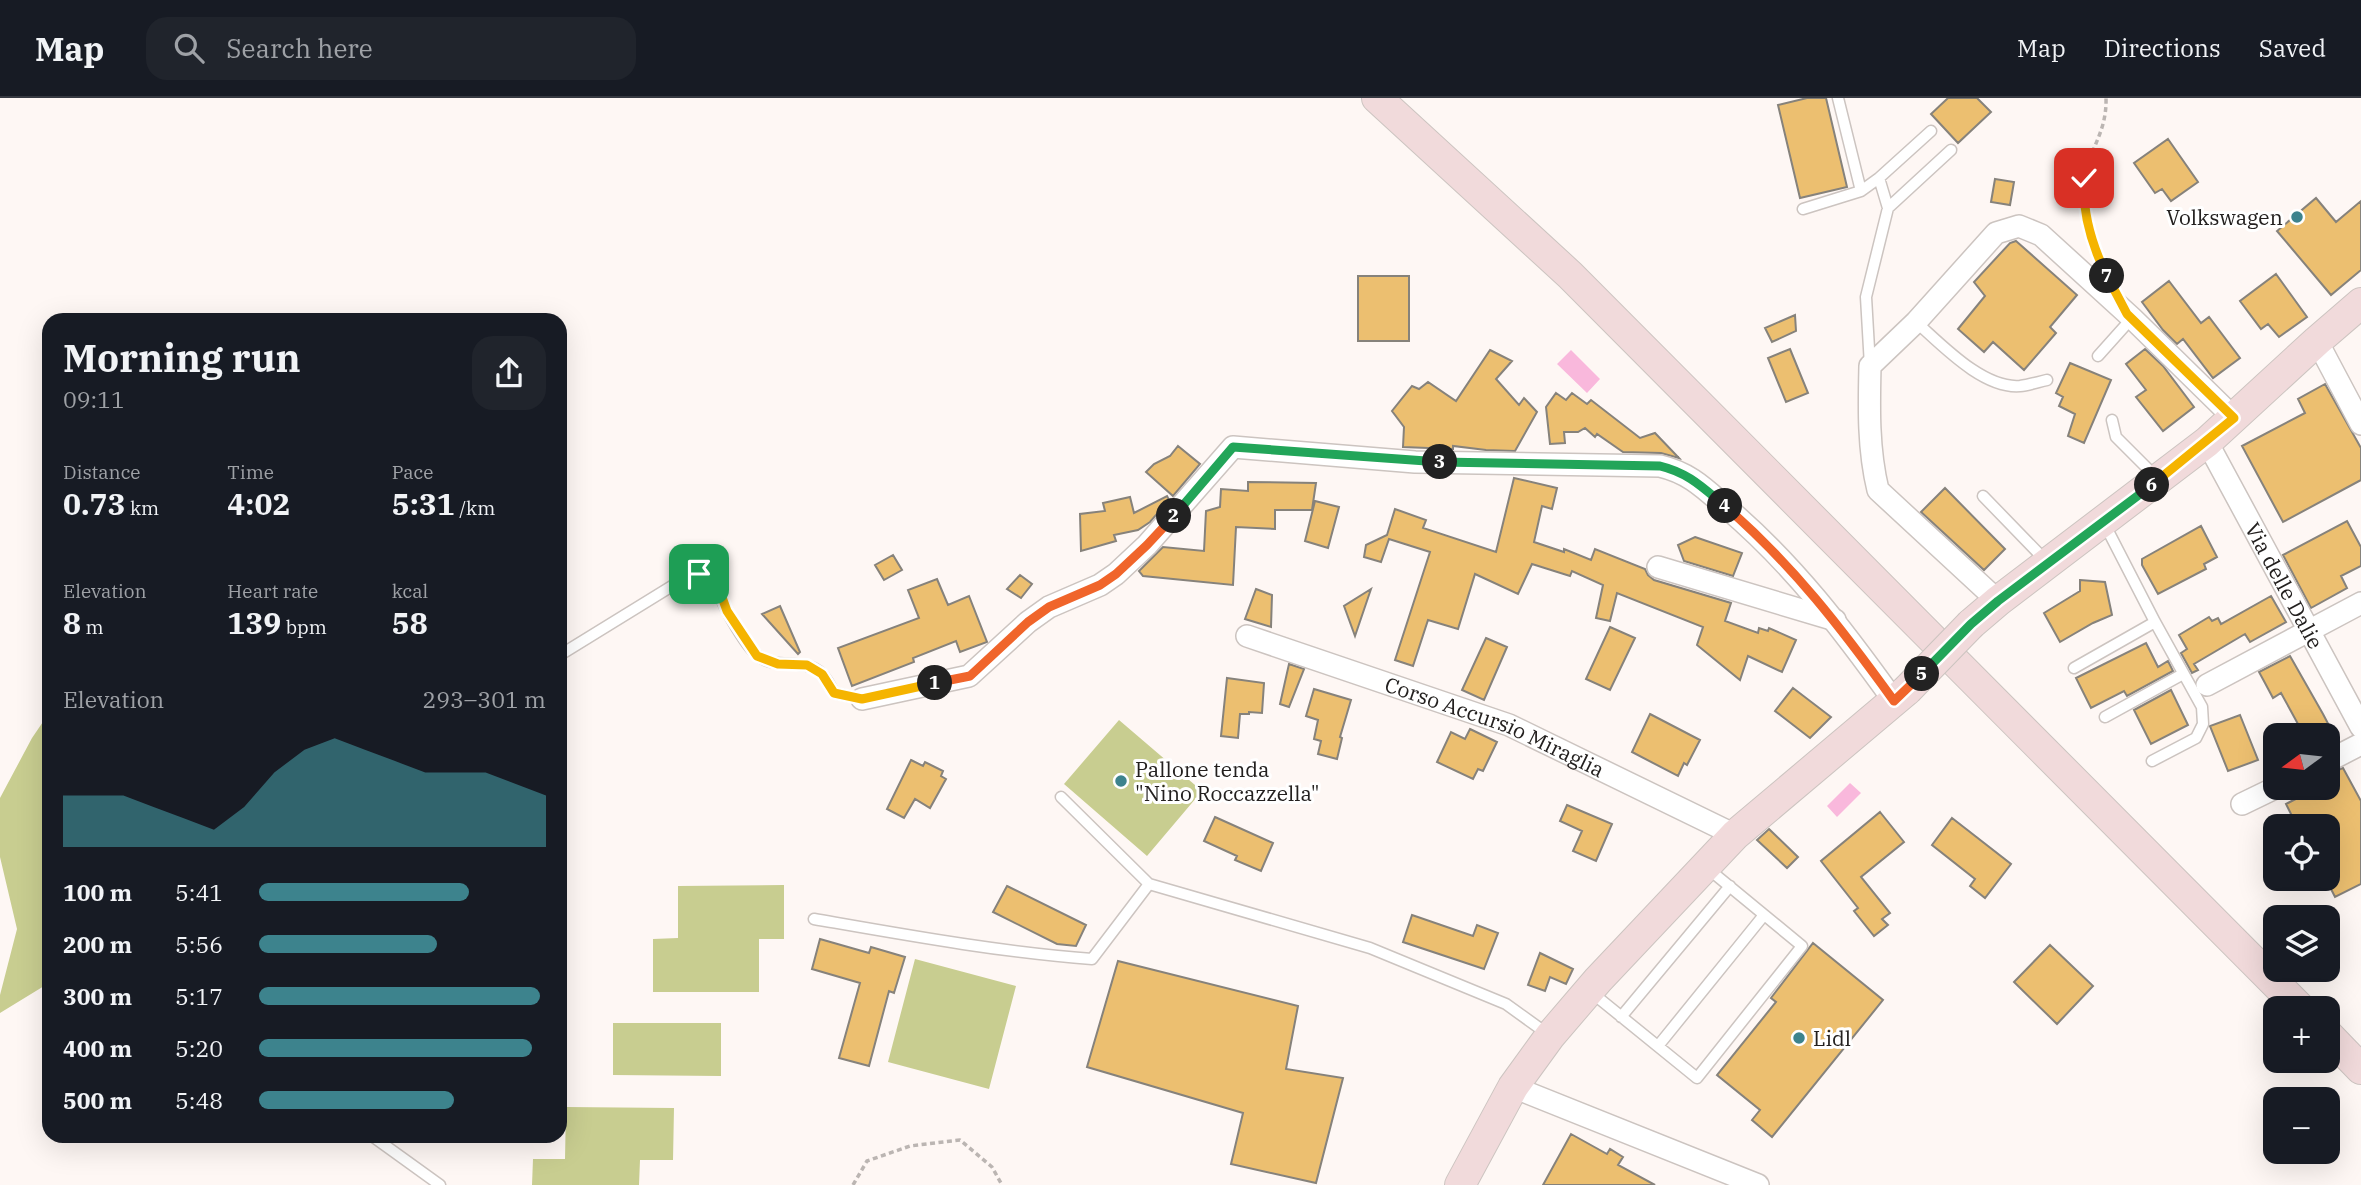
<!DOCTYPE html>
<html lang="en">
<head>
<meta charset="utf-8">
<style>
  :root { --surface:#171b24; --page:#20242c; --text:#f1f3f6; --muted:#9ea1a6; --line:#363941; --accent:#3d838d }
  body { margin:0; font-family:"IBM Plex Serif",serif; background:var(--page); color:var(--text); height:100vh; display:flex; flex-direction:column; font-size:26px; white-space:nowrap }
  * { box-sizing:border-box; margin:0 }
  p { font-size:23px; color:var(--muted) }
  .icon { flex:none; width:38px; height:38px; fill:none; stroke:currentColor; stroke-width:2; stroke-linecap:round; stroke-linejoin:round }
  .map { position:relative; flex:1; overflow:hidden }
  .details { position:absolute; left:42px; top:215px; width:525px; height:830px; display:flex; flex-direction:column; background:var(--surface); border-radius:21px; box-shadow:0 7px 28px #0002 }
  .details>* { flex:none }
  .needle { width:46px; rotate:255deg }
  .controls { position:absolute; left:2263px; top:625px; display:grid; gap:14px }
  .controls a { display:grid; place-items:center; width:77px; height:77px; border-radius:14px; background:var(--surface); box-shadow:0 7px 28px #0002; font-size:35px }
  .pin { position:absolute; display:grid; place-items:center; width:60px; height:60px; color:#fff; margin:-30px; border-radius:14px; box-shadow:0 4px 10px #0006 }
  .km { position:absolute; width:35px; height:35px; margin:-18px; border-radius:50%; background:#222; color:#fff; font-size:19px; line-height:35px; text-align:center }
  .round { display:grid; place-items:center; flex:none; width:74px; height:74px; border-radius:21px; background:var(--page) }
  .summary { display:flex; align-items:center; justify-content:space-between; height:119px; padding:0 21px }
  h1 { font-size:38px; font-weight:700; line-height:52px }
  .figures { display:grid; grid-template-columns:repeat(3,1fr); gap:10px; height:119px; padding:7px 21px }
  .figures div { display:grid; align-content:center }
  .figures b { font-size:30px; font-weight:700 }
  .figures small { font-size:19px; font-weight:400 }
  .figures p { font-size:19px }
  .chart { height:196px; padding:14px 21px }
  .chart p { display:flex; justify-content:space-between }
  .chart svg { width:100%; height:126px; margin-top:7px; fill:var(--accent); opacity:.7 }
  ul { padding:0 21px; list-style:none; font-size:23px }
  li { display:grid; grid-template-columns:112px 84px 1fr; align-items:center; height:52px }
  li i { height:18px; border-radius:9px; background:var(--accent) }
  header { display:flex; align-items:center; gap:42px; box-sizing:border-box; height:98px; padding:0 35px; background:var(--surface); border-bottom:2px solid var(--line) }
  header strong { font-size:33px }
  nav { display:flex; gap:38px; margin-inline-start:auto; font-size:24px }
  .search { width:490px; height:63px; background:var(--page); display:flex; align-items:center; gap:18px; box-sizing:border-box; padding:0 24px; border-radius:21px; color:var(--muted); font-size:26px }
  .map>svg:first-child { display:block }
</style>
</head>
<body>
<header>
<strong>Map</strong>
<div class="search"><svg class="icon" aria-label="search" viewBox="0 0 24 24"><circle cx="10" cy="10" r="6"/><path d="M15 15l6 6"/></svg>Search here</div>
<nav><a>Map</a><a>Directions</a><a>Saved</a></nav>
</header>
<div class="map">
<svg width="2361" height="1087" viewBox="0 0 2361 1087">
  <rect width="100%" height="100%" fill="#fef7f4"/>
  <path fill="#c8cd90" d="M49,615v270l-49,30v-18l17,-66 -17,-72v-59l32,-60z
    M1119,622l83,71 -55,65 -83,-72z
    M784,787v54h-25v53h-106v-53l25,-1v-52z
    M915,861l101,27 -27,103 -101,-27z
    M613,925h108v53l-108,-1z
    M566,1009l108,1 -1,52h-33l-1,25h-107l1,-26h32z"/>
  <path fill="#f9b8dc" d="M1571,252l29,29 -13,14 -30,-29z
    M1850,685l11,10 -24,24 -10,-11z"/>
  <path fill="#ecbf70" stroke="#86827b" stroke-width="2" d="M1807,0h19l21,89 -47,11 -22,-93z
    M1948,0h29l14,14 -33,31 -27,-29z
    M2168,41l30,43 -27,19 -9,-12 -7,4 -21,-30z
    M1995,81l19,3 -4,23 -19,-3z
    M2316,100l20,24 25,-21v69l-30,25 -54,-64z
    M2016,143l61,54 -27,32 6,6 -32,37 -31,-28 -9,10 -26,-23 27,-33 -11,-14 36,-39z
    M2276,176l31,43 -28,20 -11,-13 -7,5 -21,-28z
    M1358,178h51v65h-51z
    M2169,183l32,42 8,-6 31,41 -27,20 -30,-39 -6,5 -14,-14 -21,-28z
    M1795,217l1,16 -24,11 -7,-14z
    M1790,251l18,44 -22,9 -18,-44z
    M2145,251l18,17 31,41 -31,24 -27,-34 10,-7 -20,-26z
    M1490,252l22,11 -16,18 23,26 5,-7 13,14 -22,39 -29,-1 -33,-4v3l-50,-2 1,-20 -12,-16 20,-25 7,3 9,-7 28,19z
    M2070,265l41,17 -27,63 -16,-7 7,-22 -16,-8 4,-9 -7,-4z
    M2325,286l36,64v32l-78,42 -41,-76 63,-33 -7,-14z
    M1556,295l10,7 6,-7 15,11 4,-4 49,38 15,-5 24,25 -18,-5 -38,-1 -26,-18 -2,3 -10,-9 -7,4h-14l1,11 -15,1 -4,-37z
    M1178,348l22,18 -27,32 -27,-24 8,-8 16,-8z
    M1514,380l43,10 -5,21 -10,-3 -8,36 30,10v-3l27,11 4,-11 50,20 3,6 6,5 77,23 -6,18 33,12 1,-5 9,3 1,-3 27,12 -14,32 -34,-16 -8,24 -43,-35 6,-18 -86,-34 -7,28 -14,-3 7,-33 -31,-14 -2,5 -38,-12 -14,30 -43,-20 -17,55 -30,-9 -15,46 -18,-6 35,-108 -41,-13 -8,23 -17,-5 2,-12 21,-10 8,-26 31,11 -3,8 73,24z
    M1248,384l68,1 -4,27h-37v19l-39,-2 -3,58 -90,-9 -4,-5 24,-24 41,4 2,-40 14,-4 1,-18 27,2z
    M1945,390l60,61 -21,21 -63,-58z
    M1167,398l2,4 -19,22 -12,8 -24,5 2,6 -35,10 -1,-37 25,-3 -2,-8 27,-6 4,16z
    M1315,403l24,6 -11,41 -23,-7z
    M2347,423l14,26v19l-20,10 6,12 -36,20 -28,-53z
    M2201,428l16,31 -13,7 2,5 -48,25 -16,-29v-6z
    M1695,439l47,16 -9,23 -49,-15 -6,-16z
    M893,457l9,15 -18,10 -9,-15z
    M1020,477l12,9 -11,14 -14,-9z
    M937,481l11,26 21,-9 18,46 -27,10 -4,-11 -43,17 1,4 -62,24 -14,-38 81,-30 -11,-28z
    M2080,482l25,2 7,33 -19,8 -33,19 -16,-29 36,-22z
    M1256,491l16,6 -1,32 -26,-8z
    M1371,491l-16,47 -11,-30z
    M2271,498l15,26 -36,20 -5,-8 -51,30 4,6 -6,3 -11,-20 6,-4 -8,-14 30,-18 3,4 6,-3 3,6z
    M780,508l20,46 -2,2 -36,-40z
    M1610,529l25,11 -25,52 -24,-11z
    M1486,540l21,9 -23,53 -22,-10z
    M2146,545l12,24 10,-6 5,10 -46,25 -3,-5 -33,17 -15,-30z
    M2290,558l33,58 11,21h-30l-23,-42 -8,5 -8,-15 -6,-11z
    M1289,566l15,5 -15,38 -9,-3z
    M1227,580l37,5 -2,30 -13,-1v2h-9l-2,24 -17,-2z
    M1793,590l38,29 -21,21 -35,-27z
    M1314,591l37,11 -11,37 2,1 -5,21 -19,-5 3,-13 -7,-2 4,-19 -12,-4z
    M2171,592l17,35 -37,19 -17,-34z
    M1650,616l50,26 -13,25 -3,-2 -6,13 -46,-24z
    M2240,617l18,45 -30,11 -18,-45z
    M1470,631l27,13 -14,29 -5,-2 -5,10 -36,-17 14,-30 14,7z
    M911,662l12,6 2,-4 18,9 -2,5 5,3 -16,29 -15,-9 -11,19 -17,-9z
    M2343,670l18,33v83l-26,13 -7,-14v-57h-31l-11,-22 31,-16h11v-14z
    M1567,707l45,19 -16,37 -23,-10 9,-20 -22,-10z
    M1880,714l24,30 -43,35 29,36 -8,6 6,6 -14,11 -20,-25 4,-3 -37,-47z
    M1215,719l58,26 -12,28 -26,-11 2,-4 -33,-15z
    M1952,720l59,46 -26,34 -15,-12 5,-7 -43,-34z
    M1769,731l29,28 -11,11 -30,-28z
    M1007,788l79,39 -10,21 -19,-2 -64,-32z
    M1412,817l61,21 4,-11 21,8 -14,36 -81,-27z
    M820,841l49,14 2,-6 34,10 -11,36 -5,-2 -20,75 -30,-8 21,-75 -48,-14z
    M1813,845l70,57 -111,137 -20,-17 8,-10 -43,-35 59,-73 -5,-4z
    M2050,847l43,41 -36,38 -43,-42z
    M1540,855l33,16 -7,15 -16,-7 -5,14 -17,-6z
    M1118,863l180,45 -12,63 57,9 -27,105 -85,-19 12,-51 -156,-46z
    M1571,1036l36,20 3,-5 13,8 -5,8 37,20h-112z"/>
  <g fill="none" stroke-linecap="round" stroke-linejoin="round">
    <defs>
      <path id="lane" d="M1838,0l23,93 18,-13
        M1888,110l-9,-30 52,-47
        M1803,111l58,-18
        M1916,224c26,23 67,67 104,64 9,-1 18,-4 27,-6
        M2098,258l34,-38
        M1870,268l-4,-69 22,-89 63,-58
        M2112,322l4,17 41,41
        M1983,398l64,66
        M2104,425l51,99 47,85 1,17 -7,14 -44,23
        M560,557l125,-77c35,-9 30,13 43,35 6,11 19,33 28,41 18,18 49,2 66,20 5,5 9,13 12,19l28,6
        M2074,570l81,-46
        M2105,619l78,-43
        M1061,699l88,87
        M814,821c92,16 185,33 278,40l57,-75 221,64 136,56 43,31
        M1591,894l106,86 105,-132 -96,-79
        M1621,919l109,-131
        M1658,948l106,-131
        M372,1038l68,49"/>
      <g id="street">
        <path d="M2317,243l44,83"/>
        <path id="s1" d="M2207,344l154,285"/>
        <path d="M1658,469l177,53"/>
        <path d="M1998,503l-120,-111c-10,-41 -9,-83 -8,-124l46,-44 80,-89 23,-7 22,9 91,83 102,100"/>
        <path id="s2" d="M1247,538l262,89 226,110"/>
        <path d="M2207,587l154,-82"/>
        <path d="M862,601l107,-23 59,-54 21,-15 51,-22 16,-11 31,-29 86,-98 182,15 245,4c30,7 45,23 67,42 67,57 116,122 167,193"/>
        <path d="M2328,663l33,-17"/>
        <path d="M2242,706l33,-16"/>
        <path d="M1513,989l245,98"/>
      </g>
      <path id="secondary" d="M1377,0l193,177 730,733
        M1971,526l27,-23 209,-159 110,-101 44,-38
        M2328,937l33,34
        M1460,1087l53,-98 37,-51 48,-56 137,-145 172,-145"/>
    </defs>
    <use href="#lane" stroke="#ccc4c0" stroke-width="13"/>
    <use href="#street" stroke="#ccc4c0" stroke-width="24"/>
    <use href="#secondary" stroke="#ccc4c0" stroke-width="32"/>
    <path stroke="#bbb5b2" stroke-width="3.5" stroke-dasharray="5 3.5" stroke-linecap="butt" d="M2099,161c-10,-26 -20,-53 -15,-81 6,-30 23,-46 22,-80
      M853,1087l14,-24 43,-15 50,-6 32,27 10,18"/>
    <use href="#lane" stroke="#fff" stroke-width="10"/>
    <use href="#street" stroke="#fff" stroke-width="21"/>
    <use href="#secondary" stroke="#f1dadb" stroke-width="30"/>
    <defs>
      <path id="secondary-bridge" d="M1907,592l64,-66"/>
    </defs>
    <use href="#secondary-bridge" stroke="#ccc4c0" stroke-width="32" stroke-linecap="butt"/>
    <use href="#secondary-bridge" stroke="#f1dadb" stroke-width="30"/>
  </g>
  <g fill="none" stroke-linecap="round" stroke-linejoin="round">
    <defs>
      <path id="split-1" d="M699,476l14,7 6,8 8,22 30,45 21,8 29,1 15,9 12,19 28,6 73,-16"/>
      <path id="split-2" d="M935,585l35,-7 58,-54 21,-15 51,-22 16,-11 31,-29 27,-29"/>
      <path id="split-3" d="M1174,418l59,-69 207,15"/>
      <path id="split-4" d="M1440,364l220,4c29,7 43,22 65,40"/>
      <path id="split-5" d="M1725,408c68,59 117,123 169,195l28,-27"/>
      <path id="split-6" d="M1922,576l49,-50 27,-23 154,-116"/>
      <path id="split-7" d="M2107,178l20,38 107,104 -82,67"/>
      <path id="split-8" d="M2084,80c-2,35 7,66 23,98"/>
    </defs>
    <use href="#split-1" stroke="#fff" stroke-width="14"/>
    <use href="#split-2" stroke="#fff" stroke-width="14"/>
    <use href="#split-3" stroke="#fff" stroke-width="14"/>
    <use href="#split-4" stroke="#fff" stroke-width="14"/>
    <use href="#split-5" stroke="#fff" stroke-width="14"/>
    <use href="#split-6" stroke="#fff" stroke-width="14"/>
    <use href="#split-7" stroke="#fff" stroke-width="14"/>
    <use href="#split-8" stroke="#fff" stroke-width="14"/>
    <use href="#split-1" stroke="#f5b400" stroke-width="9"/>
    <use href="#split-2" stroke="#f0652b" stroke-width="9"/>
    <use href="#split-3" stroke="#22a559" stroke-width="9"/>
    <use href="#split-4" stroke="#22a559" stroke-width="9"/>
    <use href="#split-5" stroke="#f0652b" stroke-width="9"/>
    <use href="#split-6" stroke="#22a559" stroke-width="9"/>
    <use href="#split-7" stroke="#f5b400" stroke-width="9"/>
    <use href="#split-8" stroke="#f5b400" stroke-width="9"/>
  </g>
  <g fill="#3d838d" stroke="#fff" stroke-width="2.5">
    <circle cx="2297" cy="119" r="7"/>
    <circle cx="1121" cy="683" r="7"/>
    <circle cx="1799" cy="940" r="7"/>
  </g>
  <g text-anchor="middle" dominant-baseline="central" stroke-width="6" stroke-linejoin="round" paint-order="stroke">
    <g font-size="21" fill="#23201f" stroke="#fff" text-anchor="start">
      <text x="2283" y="119" text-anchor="end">Volkswagen</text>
      <text x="1135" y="671">Pallone tenda<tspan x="1135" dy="24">"Nino Roccazzella"</tspan></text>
      <text x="1813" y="940">Lidl</text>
    </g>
    <g font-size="21" fill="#23201f" stroke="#fff">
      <text stroke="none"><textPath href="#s1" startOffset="163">Via delle Dalie</textPath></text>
      <text stroke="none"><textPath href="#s2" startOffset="264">Corso Accursio Miraglia</textPath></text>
    </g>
  </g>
</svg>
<div class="controls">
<a><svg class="needle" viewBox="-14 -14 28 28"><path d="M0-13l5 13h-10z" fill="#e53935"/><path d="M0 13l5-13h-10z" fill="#9ea1a6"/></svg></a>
<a><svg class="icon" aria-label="locate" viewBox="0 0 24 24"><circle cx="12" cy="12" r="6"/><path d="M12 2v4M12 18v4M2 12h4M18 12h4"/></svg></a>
<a><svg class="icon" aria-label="layers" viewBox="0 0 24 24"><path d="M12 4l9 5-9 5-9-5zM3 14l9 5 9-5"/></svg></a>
<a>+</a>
<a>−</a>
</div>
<div class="pin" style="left:699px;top:476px;background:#1e9e55"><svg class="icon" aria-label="arrive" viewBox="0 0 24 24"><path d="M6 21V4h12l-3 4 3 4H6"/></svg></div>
<div class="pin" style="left:2084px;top:80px;background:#d93025"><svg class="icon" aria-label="check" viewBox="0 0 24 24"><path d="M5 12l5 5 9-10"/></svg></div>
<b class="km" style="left:935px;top:585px">1</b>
<b class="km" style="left:1174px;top:418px">2</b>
<b class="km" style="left:1440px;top:364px">3</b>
<b class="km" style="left:1725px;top:408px">4</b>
<b class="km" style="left:1922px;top:576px">5</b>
<b class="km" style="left:2152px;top:387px">6</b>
<b class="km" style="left:2107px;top:178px">7</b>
<section class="details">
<div class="summary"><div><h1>Morning run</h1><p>09:11</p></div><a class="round"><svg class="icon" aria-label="share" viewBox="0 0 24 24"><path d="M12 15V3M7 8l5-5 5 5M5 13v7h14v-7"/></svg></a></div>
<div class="figures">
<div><p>Distance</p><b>0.73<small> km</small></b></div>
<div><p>Time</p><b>4:02</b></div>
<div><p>Pace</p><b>5:31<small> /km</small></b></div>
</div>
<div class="figures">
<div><p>Elevation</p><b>8<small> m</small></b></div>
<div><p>Heart rate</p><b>139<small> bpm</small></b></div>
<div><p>kcal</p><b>58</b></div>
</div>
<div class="chart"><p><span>Elevation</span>293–301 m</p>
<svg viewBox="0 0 160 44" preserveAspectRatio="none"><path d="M0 44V26L10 26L20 26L30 30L40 34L50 38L60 30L70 18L80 10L90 6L100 10L110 14L120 18L130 18L140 18L150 22L160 26V44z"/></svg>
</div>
<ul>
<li><b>100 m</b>5:41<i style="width:73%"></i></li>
<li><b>200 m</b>5:56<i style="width:62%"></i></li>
<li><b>300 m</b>5:17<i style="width:98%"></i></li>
<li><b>400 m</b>5:20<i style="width:95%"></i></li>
<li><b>500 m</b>5:48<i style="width:68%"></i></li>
</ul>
</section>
</div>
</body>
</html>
